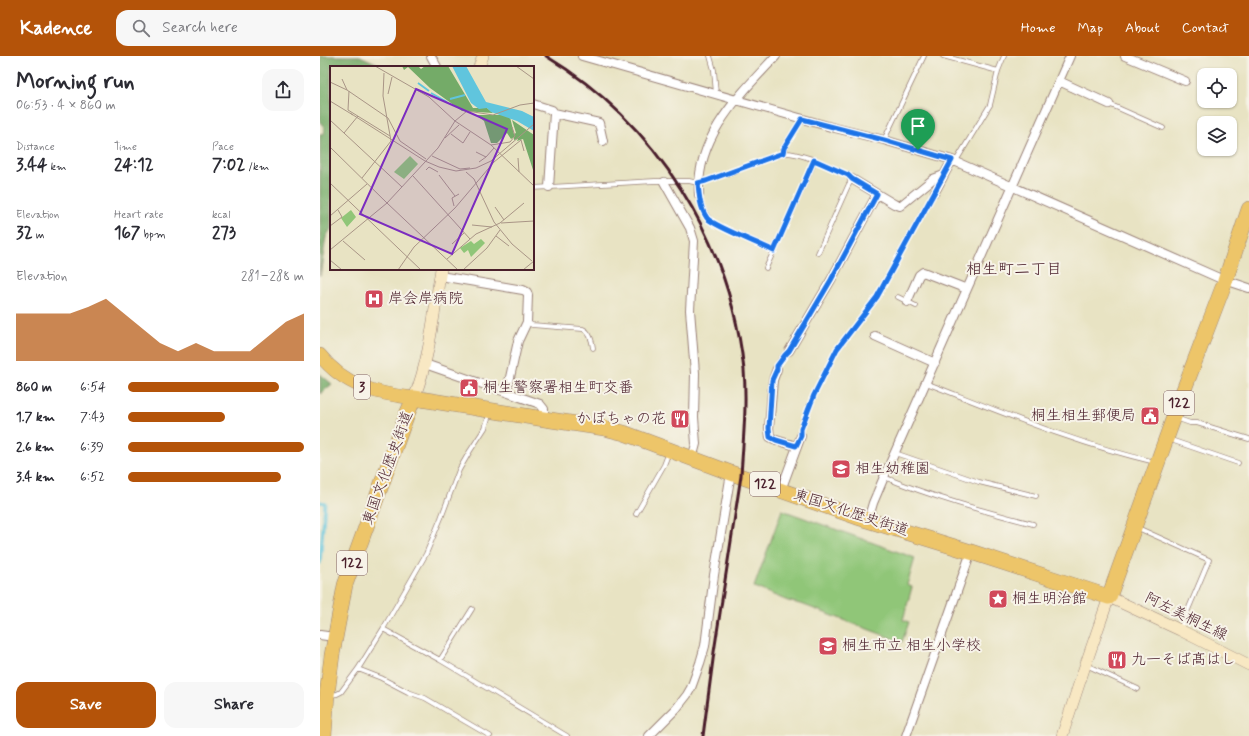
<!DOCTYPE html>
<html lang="en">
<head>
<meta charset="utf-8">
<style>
  :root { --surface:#fff; --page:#f7f7f7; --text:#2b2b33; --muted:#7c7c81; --accent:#b45309 }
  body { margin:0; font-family:Mynerve,"Klee One",sans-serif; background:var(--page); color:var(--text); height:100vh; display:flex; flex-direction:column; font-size:15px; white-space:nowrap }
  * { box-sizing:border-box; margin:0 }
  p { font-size:13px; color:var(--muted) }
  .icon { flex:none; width:22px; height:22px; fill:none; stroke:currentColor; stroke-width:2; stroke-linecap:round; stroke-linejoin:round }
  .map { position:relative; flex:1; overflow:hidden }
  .sheet { display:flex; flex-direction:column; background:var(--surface); width:320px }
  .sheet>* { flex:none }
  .controls { position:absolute; left:877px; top:12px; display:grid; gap:8px }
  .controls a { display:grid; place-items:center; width:40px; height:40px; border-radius:8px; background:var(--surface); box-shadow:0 1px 3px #0004; font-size:20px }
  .pin { position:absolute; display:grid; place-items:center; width:34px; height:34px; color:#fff; margin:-41px -17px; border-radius:50% 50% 50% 0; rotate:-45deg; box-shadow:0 0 4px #0007 }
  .pin .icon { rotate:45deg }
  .round { display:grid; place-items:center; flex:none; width:42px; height:42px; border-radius:12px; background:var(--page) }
  .overview { display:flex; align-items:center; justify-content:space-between; height:68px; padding:0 16px }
  h1 { font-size:22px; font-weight:800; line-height:30px }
  .stats { display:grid; grid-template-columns:repeat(3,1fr); gap:6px; height:68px; padding:4px 16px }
  .stats div { display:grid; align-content:center }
  .stats b { font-size:17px; font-weight:800 }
  .stats small { font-size:11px; font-weight:400 }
  .stats p { font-size:11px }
  .chart { height:112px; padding:8px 16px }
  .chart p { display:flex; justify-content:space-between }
  .chart svg { width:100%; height:72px; margin-top:4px; fill:var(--accent); opacity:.7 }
  .action { display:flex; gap:8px; margin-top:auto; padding:8px 16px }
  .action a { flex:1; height:46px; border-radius:12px; background:var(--accent); color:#fff; font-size:16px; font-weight:800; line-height:46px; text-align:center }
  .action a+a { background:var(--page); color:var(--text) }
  ul { padding:0 16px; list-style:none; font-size:13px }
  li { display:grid; grid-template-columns:64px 48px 1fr; align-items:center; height:30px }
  li i { height:10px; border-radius:5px; background:var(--accent) }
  header { display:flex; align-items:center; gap:24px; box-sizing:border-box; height:56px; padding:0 20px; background:var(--accent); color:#fff }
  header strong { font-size:19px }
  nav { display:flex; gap:22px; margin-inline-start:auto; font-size:14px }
  .search { width:280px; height:36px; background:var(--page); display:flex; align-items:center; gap:10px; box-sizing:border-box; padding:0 14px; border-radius:12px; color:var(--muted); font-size:15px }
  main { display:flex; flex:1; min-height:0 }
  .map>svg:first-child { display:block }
</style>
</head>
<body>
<header>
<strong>Kadence</strong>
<div class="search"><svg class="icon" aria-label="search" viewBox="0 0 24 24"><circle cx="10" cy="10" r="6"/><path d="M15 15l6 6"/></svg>Search here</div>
<nav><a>Home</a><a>Map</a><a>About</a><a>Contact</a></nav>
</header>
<main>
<section class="sheet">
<div class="overview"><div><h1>Morning run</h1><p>06:53 · 4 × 860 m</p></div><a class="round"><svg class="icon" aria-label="share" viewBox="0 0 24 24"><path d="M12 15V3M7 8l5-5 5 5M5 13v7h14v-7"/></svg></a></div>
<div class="stats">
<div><p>Distance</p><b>3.44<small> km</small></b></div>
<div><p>Time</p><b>24:12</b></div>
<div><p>Pace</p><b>7:02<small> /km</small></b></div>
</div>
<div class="stats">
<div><p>Elevation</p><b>32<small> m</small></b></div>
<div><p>Heart rate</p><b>167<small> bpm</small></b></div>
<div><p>kcal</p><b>273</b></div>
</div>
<div class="chart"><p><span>Elevation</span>281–288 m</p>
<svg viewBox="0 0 160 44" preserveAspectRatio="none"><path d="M0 44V15L10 15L20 15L30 15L40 11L50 6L60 15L70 24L80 33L90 38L100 33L110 38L120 38L130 38L140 29L150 20L160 15V44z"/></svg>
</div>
<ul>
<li><b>860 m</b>6:54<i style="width:86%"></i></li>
<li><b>1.7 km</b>7:43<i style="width:55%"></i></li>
<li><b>2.6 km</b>6:39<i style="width:100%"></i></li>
<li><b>3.4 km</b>6:52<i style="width:87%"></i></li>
</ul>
<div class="action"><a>Save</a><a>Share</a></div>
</section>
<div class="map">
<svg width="929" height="680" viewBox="0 0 929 680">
  <rect width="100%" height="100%" fill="#f7f3e8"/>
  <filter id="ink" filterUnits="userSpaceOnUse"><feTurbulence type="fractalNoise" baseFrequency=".025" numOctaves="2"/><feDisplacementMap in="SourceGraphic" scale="8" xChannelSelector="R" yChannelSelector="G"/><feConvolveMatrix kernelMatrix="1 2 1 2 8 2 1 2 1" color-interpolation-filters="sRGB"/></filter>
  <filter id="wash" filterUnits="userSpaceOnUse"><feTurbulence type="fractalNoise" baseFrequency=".012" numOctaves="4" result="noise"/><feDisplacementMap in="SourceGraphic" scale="16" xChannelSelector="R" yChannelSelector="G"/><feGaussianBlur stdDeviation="0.9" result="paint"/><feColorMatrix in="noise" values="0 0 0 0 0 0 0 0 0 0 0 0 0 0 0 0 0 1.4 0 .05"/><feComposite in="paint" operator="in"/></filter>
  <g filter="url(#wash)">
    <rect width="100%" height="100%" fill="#e8e3c3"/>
    <path fill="#90c678" stroke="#6d7252" d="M462,454l133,48 -8,27 5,2 -9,33 6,2 -7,20 -98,-37 -16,-4 -34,-14z"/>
    <path fill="#74ab68" stroke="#5f654a" d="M0,0h40l25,11h-54v162l-5,8 -6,39v-142l4,-1v-6l-4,-5z
      M0,318l12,10 -12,10z"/>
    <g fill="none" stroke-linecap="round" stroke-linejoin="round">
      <path stroke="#60c5dd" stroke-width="3" d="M0,446l5,1 -5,60"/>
    </g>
  </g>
  <g filter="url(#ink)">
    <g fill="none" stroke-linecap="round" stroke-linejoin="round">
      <defs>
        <path id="lane" d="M390,0l4,14 2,24
          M623,0l55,15
          M789,48l54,24
          M564,84l40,-84
          M463,97c19,-1 47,14 65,22l4,4 -4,7 -30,67
          M636,105l34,-56 8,-34 6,-15
          M213,132l122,-7h34l9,2 8,-2 77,-28 1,-6 18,-28
          M379,139l4,15 8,12 63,29
          M446,212l49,-108
          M578,241l18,9
          M207,266l5,3 51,4c7,3 9,11 10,19
          M457,313c0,-7 7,-14 12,-18
          M606,327c75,29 150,61 229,79
          M856,362l14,5h7l52,16
          M481,380v-7l13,-34 23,-46 40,-52 45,-83 13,-22
          M848,383l70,24
          M575,397l84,29 57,14
          M564,421c48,20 99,34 149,47
          M316,458l28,-49 5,-13
          M818,472l71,32 -29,69
          M63,573l57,31 127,76
          M120,604l32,-51
          M766,609l52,24
          M38,613l23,9 27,14 17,6 65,38
          M11,639l6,-1 4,-2 17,-23 25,-40 43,-75 15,-36 18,-48 11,-19 15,-23 5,-16"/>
        <path id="street" d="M111,0l6,11
          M262,0l249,71 53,13 68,20 267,118 30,10
          M805,0l60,25
          M739,25l50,23
          M213,48l19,6 2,3
          M532,123l42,25 6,2 33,-27 11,-4
          M344,126l26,46 4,13 -4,69 5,63 -1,44 2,27 -4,15
          M229,131l5,-74 45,10 4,18
          M615,136l17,-32
          M379,139c-3,-59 40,-99 77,-139
          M120,220l83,14 4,2 1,3 -1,27 -9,19 -11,50
          M587,246l12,-27 4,-3 44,17
          M555,280l60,27
          M469,295l42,-71 46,-86
          M105,308l115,40 4,5v10
          M457,313l-4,11 -4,48 1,9 6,3 20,6
          M461,434l20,-54
          M548,464l5,-17 11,-26 186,-421
          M0,579l14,2
          M329,680l27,-27 11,-14 4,-7 9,-25 5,-17 9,-71 17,-102
          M586,680l65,-184"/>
        <path id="secondary" d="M159,11l4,-11
          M94,342c16,-39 20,-87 27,-129
          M742,680l21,-64 26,-75 71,33 69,35"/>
        <path id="primary" d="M0,299c24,31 57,39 94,43"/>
        <path id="highway" d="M4,680l3,-41 5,-40 13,-70 62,-171 7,-16 130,21 60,9 20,5 107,40 126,44 114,35 138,45 74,-205 40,-105 26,-78"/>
      </defs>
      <use href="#lane" stroke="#998177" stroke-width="5.5"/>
      <use href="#street" stroke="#998177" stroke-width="10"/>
      <use href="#secondary" stroke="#998177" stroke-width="12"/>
      <use href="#primary" stroke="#998177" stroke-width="14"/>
      <use href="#highway" stroke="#998177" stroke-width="16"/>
      <use href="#lane" stroke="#fff" stroke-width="4"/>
      <use href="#street" stroke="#fff" stroke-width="8"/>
      <use href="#secondary" stroke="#f8e8c3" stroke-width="11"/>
      <use href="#primary" stroke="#edc569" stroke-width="13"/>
      <use href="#highway" stroke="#edc569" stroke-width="15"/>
      <path stroke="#4a1f2b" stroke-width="3" d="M226,0c111,67 184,185 198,314 3,36 -1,71 -3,106l-27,176 -11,84"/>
    </g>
  </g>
  <g fill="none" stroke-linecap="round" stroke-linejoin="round" filter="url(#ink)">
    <defs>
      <path id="route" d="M482,63l82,21 68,20 -75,137 -40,52 -23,46 -13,34v7l-5,10 -20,-6 -6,-3 -1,-9 3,-48 5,-11v-3l8,-11 4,-4 42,-71 46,-86 -25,-15 -4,-4 -34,-15 -40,91c-11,-6 -61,-25 -67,-33 -7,-10 -8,-23 -9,-35l8,-2 77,-28 1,-5z"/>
    </defs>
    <use href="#route" stroke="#fff" stroke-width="8"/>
    <use href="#route" stroke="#1a73e8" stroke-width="5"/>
  </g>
  <defs>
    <symbol id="hospital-square" viewBox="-11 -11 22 22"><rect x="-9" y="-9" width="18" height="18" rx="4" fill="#d1495b" stroke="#f7f3e8"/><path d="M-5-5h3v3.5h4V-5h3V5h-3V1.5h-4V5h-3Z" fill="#fff"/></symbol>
    <symbol id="civic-square" viewBox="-11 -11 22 22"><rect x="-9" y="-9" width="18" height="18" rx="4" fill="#d1495b" stroke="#f7f3e8"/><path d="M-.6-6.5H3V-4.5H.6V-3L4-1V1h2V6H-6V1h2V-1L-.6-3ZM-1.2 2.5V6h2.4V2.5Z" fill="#fff"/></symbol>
    <symbol id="restaurant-square" viewBox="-11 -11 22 22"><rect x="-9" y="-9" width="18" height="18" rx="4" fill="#d1495b" stroke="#f7f3e8"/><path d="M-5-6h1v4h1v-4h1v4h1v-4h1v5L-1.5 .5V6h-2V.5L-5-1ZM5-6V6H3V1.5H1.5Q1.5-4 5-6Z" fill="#fff"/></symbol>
    <symbol id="school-square" viewBox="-11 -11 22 22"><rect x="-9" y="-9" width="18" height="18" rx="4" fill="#d1495b" stroke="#f7f3e8"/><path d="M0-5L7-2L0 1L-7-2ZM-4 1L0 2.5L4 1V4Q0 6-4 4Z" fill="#fff"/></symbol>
    <symbol id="sight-square" viewBox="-11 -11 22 22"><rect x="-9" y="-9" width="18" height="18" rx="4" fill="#d1495b" stroke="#f7f3e8"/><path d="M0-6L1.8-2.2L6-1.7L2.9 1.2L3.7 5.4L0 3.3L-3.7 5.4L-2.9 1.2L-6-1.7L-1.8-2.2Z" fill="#fff"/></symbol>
  </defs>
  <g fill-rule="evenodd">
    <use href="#hospital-square" x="43" y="232" width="22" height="22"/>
    <use href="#civic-square" x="138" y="321" width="22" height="22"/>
    <use href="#civic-square" x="819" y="349" width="22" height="22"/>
    <use href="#restaurant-square" x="349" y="352" width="22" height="22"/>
    <use href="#school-square" x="510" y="402" width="22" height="22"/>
    <use href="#sight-square" x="667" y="532" width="22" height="22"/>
    <use href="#school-square" x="497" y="579" width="22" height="22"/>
    <use href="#restaurant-square" x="786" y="593" width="22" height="22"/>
  </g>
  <g text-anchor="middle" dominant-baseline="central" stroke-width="4" stroke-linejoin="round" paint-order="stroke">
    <g fill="#f7f3e8" stroke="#7e5f64" stroke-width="1">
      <rect x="34" y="319" width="16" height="24" rx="3"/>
      <rect x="844" y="335" width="30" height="24" rx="3"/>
      <rect x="430" y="416" width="30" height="24" rx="3"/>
      <rect x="17" y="495" width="30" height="24" rx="3"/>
    </g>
    <g font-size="14" font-weight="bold" fill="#4a1f2b">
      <text x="42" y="331">3</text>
      <text x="859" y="347">122</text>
      <text x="445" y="428">122</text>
      <text x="32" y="507">122</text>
    </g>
    <g font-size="15" fill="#4a1f2b" stroke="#f7f3e8" text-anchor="start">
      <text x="68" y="243">岸会岸病院</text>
      <text x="163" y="332">桐生警察署相生町交番</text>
      <text x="816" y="360" text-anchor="end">桐生相生郵便局</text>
      <text x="346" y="363" text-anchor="end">かぼちゃの花</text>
      <text x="535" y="413">相生幼稚園</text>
      <text x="692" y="543">桐生明治館</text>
      <text x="522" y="590">桐生市立 相生小学校</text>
      <text x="811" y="604">九一そば髙はし</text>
    </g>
    <g font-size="15" fill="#4a1f2b" stroke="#f7f3e8">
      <text transform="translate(68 412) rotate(-70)">東国文化歴史街道</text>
      <text transform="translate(531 457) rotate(18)">東国文化歴史街道</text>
      <text transform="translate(866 561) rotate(26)">阿左美桐生線</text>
    </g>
    <g font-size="16" fill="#4a1f2b" stroke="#f7f3e8">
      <text x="694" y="213">相生町二丁目</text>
    </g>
  </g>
  <g transform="translate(10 10)">
    <rect width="204" height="204" fill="#e8e3c3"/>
    <path d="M80,90l8,8 -14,15 -10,-7zM21,144l5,7 -9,10 -6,-9zM151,173l4,4 -14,14 -3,-7 -4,3 -4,-5 11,-7 3,3z" fill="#90c678"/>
    <path d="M72,0h16l3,3 4,-3h23l25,42h14l6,5 -31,-2 -32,-23 -22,-21 -4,3zM146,49h28l6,2 4,17 2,-1 -4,-13 22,15v38l-11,-34 -6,2 1,-2 -4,1v-3l-3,2 -4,-6 -10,10h-6l-7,-22z" fill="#74ab68"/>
    <path d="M122,0h14l20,36 36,9 12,6v14l-17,-10 -26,-9 -4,-4 -8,1 -8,-6z" fill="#60c5dd"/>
    <path fill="none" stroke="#60c5dd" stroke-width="2" d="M88,17l11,8M101,27l16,9M120,33l15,-4"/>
    <path fill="none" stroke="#a99586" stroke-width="1" d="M45,0l54,31 26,24 -17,27 -51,55 71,67M186,0l18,13M12,13l5,11M0,16l17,8 41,28 12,23 26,18M19,25l-1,19 42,26M58,28l4,-17M0,35l23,14M20,47l75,48 14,6 17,4 20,-3 15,-7 43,-37M0,54l72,67M125,55l36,24 43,41M125,55l12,-10 26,4 27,-10 14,-2M14,67l14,-17M121,68l12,9 7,-11M115,72l14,-13M161,79l19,-3 5,-6 -3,-9M0,81l57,56 -57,47M146,86l10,5 -7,5M102,90l28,13 10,-1M156,91l8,-9M188,92l1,14M96,104l3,-3 9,5M136,106l8,7 20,43 18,22 20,17M109,109l16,21M83,110l57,63M32,112l29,-37 -8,-45 1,-23M0,117l91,87M124,140l-2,-8 7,-4M165,141l9,13M0,150l37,-32M171,157l33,-2M142,159l20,2M0,160l12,-9 -4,-7M166,170l13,10M13,175l22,19M122,178l12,-11M117,193l29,-25 24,-11 24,-20M0,194l12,10M68,204l16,-23 41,-39 39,-46 27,-22 3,11M133,204l24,-22 13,-18M193,204l11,-9"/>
    <path fill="#7b2cbf" fill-opacity="0.15" stroke="#7b2cbf" stroke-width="2" d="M86,23l91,40 -55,125 -92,-40z"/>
    <rect width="204" height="204" fill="none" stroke="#4a1f2b" stroke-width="2"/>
  </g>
</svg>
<div class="controls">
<a><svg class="icon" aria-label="locate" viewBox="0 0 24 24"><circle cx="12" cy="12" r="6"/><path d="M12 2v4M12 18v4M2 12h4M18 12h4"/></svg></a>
<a><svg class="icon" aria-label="layers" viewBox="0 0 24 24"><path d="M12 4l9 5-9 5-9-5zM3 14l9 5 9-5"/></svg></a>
</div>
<div class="pin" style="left:598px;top:94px;background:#1e9e55"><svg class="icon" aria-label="arrive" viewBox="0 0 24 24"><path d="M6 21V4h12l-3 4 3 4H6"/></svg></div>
</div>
</main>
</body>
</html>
